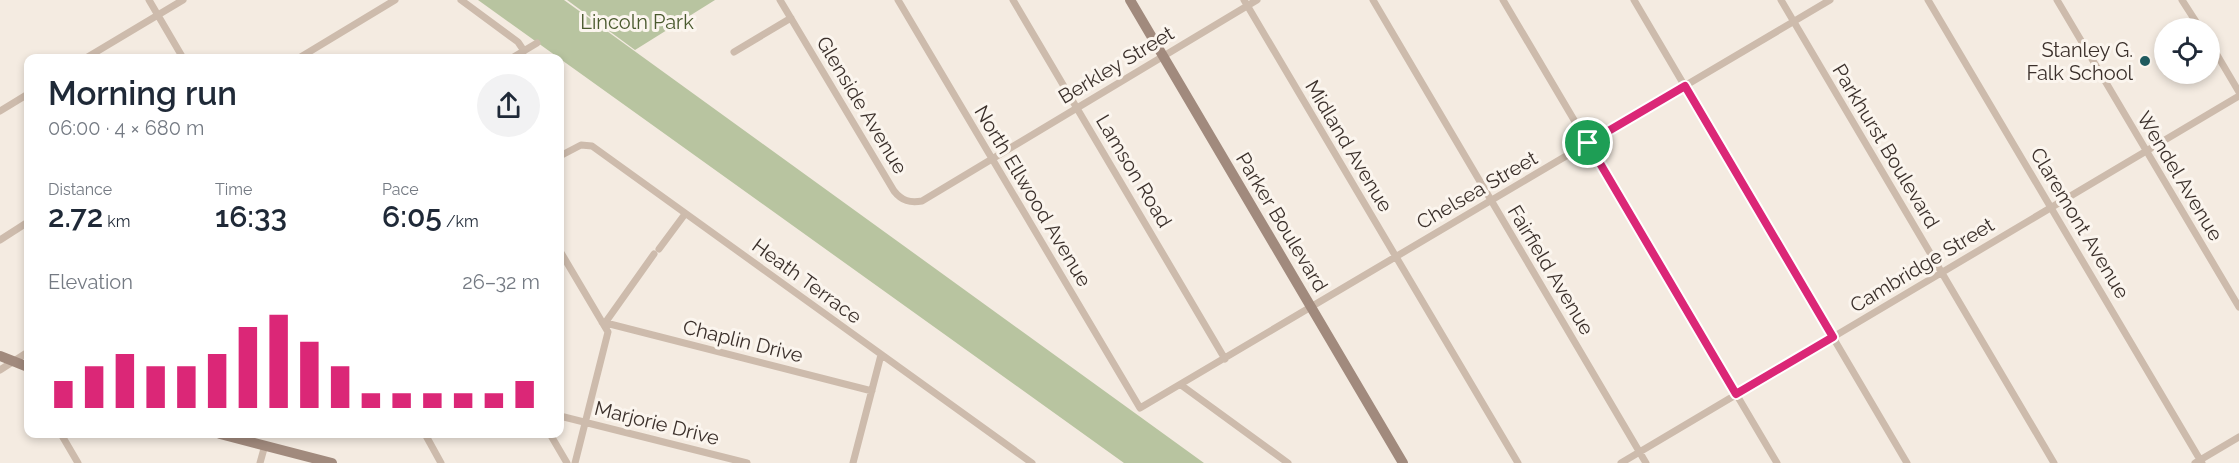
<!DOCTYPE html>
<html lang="en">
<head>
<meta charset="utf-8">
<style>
  :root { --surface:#fff; --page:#f2f2f3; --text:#1f2937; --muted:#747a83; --accent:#db2777 }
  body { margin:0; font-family:Raleway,sans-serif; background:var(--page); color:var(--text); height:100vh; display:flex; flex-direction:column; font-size:22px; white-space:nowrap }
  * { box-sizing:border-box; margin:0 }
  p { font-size:20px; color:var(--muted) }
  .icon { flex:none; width:33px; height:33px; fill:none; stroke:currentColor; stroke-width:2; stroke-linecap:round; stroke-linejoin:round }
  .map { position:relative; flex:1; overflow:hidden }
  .sheet { position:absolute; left:24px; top:54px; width:540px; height:384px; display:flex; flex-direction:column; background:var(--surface); border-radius:12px; box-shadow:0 3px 9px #0003 }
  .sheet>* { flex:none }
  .tools { position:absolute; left:2154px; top:18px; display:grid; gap:12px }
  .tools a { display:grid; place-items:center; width:66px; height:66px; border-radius:50%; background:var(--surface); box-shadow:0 3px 9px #0003; font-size:30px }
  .pin { position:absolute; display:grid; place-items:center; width:51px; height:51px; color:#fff; margin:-26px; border:3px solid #fff; border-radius:50%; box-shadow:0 2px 6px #0007 }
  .round { display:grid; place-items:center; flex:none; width:63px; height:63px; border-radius:32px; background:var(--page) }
  .head { display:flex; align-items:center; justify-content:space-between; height:102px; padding:0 24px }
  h1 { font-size:33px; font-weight:600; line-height:45px }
  .metrics { display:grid; grid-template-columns:repeat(3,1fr); gap:9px; height:102px; padding:6px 24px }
  .metrics div { display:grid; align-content:center }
  .metrics b { font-size:30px; font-weight:600 }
  .metrics small { font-size:16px; font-weight:400 }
  .metrics p { font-size:16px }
  .chart { height:168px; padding:12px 24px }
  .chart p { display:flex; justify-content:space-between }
  .chart svg { width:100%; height:108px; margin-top:6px; stroke:var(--accent); stroke-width:6 }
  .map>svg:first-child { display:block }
</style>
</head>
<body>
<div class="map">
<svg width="2239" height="463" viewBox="0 0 2239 463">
  <rect width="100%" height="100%" fill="#f4ebe1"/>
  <path fill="#b8c4a0" d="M478,0h86l640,463h-80z
    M567,0h148l-80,50z"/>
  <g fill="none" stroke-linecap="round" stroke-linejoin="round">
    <path stroke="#cdbbac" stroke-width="7" d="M149,0l34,58
      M461,0l57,42 6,9
      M780,0l114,191c8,10 16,12 28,10l335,-201
      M898,0l242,408 690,-408
      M1013,0l212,359
      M1244,0l274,463
      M1373,0l273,463
      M1503,0l274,463
      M1634,0l273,463
      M1781,0l273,463
      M1928,0l274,463
      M2057,0l182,307
      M2182,0l18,28
      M2210,43l29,49
      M734,52l57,-34
      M86,58l97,-58
      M299,58l96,-58
      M512,58l25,-15
      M0,111l28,-17
      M560,156l21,-11 11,1 440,317
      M0,240l28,-18
      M659,249l26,-35
      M560,251l48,81 -33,131
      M602,322l270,69
      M605,323l49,-69
      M0,370l28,-18
      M1181,385l107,78
      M560,416l187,47
      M61,434l17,29
      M425,434l16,29
      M550,434l17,29
      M260,463l5,-18
      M853,463l28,-108
      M1621,463l618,-367
      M2195,463l44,-26"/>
    <path stroke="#a18a7d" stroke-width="10" d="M1130,0l273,463
      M0,356l28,11
      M220,434l112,29"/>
  </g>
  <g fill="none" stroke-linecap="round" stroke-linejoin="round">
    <defs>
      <path id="route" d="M1685,86l148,251 -97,57 -148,-251z"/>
    </defs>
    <use href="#route" stroke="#fff" stroke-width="12"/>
    <use href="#route" stroke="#db2777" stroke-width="8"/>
  </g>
  <circle fill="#1f5a5e" stroke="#fbf5ee" stroke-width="2" cx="2145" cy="61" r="6"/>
  <g text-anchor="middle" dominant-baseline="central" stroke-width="6" stroke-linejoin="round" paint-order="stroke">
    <g font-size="20" fill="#4a5a2e" stroke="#fbf5ee">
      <text x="637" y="22">Lincoln Park</text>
    </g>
    <g font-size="20" fill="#3b302b" stroke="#fbf5ee" text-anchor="end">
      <text x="2133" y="50">Stanley G.<tspan x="2133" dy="23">Falk School</tspan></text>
    </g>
    <g font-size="20" fill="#3b302b" stroke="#fbf5ee">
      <text transform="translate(1116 65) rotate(-31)">Berkley Street</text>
      <text transform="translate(862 105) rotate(59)">Glenside Avenue</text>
      <text transform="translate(1349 146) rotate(59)">Midland Avenue</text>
      <text transform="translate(1886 146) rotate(59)">Parkhurst Boulevard</text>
      <text transform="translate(1134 171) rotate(59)">Lamson Road</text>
      <text transform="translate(2180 176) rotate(59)">Wendel Avenue</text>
      <text transform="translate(1477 190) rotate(-30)">Chelsea Street</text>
      <text transform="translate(1033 196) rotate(59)">North Ellwood Avenue</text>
      <text transform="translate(1282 222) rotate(59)">Parker Boulevard</text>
      <text transform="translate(2080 223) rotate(59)">Claremont Avenue</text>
      <text transform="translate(1922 265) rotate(-31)">Cambridge Street</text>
      <text transform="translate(1551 270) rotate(59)">Fairfield Avenue</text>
      <text transform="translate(807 281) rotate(36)">Heath Terrace</text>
      <text transform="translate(743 341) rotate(14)">Chaplin Drive</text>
      <text transform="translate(657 423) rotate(14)">Marjorie Drive</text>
    </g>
  </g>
</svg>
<div class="tools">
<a><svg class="icon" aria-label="locate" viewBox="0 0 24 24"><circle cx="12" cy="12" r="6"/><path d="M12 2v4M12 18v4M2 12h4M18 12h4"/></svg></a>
</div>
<div class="pin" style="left:1588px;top:143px;background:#1e9e55"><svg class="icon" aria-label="arrive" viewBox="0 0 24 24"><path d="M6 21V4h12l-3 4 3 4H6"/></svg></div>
<section class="sheet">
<div class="head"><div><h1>Morning run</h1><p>06:00 · 4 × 680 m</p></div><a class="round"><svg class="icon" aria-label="share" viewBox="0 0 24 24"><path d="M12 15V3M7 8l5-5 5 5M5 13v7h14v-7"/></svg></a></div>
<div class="metrics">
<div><p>Distance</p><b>2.72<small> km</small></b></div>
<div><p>Time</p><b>16:33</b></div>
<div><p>Pace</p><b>6:05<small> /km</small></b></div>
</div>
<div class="chart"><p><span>Elevation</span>26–32 m</p>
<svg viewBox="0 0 160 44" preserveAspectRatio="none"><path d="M5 44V33M15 44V27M25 44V22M35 44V27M45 44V27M55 44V22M65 44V11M75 44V6M85 44V17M95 44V27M105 44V38M115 44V38M125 44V38M135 44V38M145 44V38M155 44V33"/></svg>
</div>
</section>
</div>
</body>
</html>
